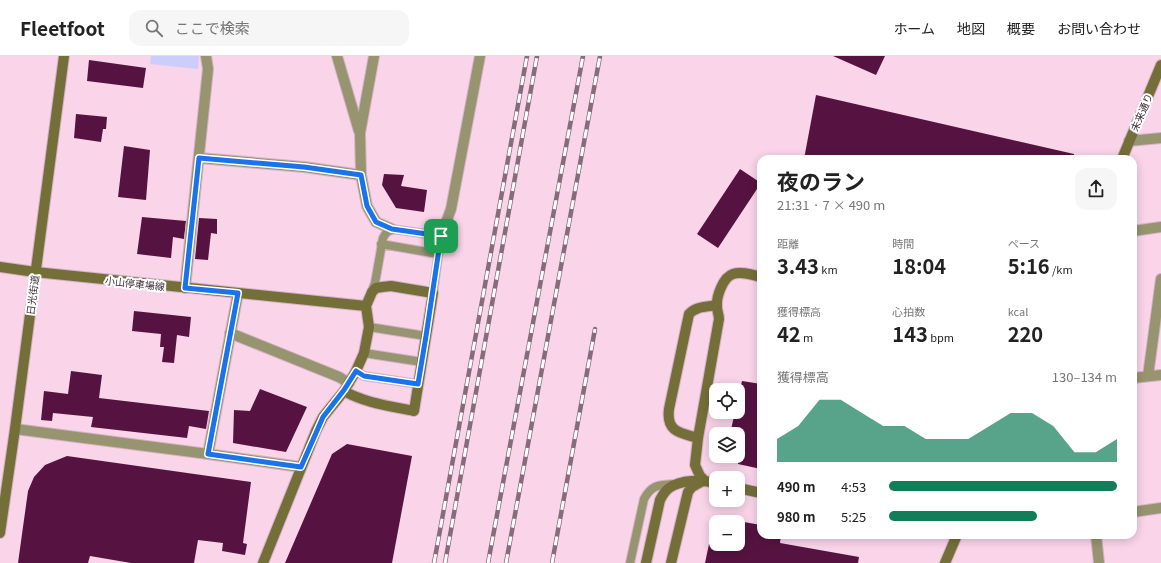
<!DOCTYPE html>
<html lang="ja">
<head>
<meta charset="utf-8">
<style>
  :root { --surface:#fff; --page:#f6f6f6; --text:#222; --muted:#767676; --line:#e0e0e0; --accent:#127e59 }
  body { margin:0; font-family:Georgia,"Noto Sans JP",serif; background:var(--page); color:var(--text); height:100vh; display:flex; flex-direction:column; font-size:15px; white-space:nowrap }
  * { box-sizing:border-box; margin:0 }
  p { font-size:13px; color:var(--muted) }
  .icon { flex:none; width:22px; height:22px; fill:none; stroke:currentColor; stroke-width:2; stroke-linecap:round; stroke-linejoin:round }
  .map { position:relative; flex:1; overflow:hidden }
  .panel { position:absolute; left:757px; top:99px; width:380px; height:384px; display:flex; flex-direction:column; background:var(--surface); border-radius:12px; box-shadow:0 2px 10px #0003 }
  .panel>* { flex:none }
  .tools { position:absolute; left:709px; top:327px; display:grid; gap:8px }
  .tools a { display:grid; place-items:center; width:36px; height:36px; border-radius:8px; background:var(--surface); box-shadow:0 2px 10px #0003; font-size:20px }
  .pin { position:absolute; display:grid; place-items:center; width:34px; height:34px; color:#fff; margin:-17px; border-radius:8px; box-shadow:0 2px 6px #0006 }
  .round { display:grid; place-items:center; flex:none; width:42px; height:42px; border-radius:12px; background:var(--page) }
  .headline { display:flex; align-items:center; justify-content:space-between; height:68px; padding:0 20px }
  h1 { font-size:22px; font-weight:700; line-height:30px }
  .metrics { display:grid; grid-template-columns:repeat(3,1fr); gap:6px; height:68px; padding:4px 20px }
  .metrics div { display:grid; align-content:center }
  .metrics b { font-size:20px; font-weight:700 }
  .metrics small { font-size:11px; font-weight:400 }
  .metrics p { font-size:11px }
  .chart { height:112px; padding:8px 20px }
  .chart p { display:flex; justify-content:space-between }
  .chart svg { width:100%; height:72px; margin-top:4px; fill:var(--accent); opacity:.7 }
  ul { padding:0 20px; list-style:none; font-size:13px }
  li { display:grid; grid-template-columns:64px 48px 1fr; align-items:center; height:30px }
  li i { height:10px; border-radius:5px; background:var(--accent) }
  header { display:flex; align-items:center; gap:24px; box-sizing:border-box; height:56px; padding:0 20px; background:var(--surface); border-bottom:1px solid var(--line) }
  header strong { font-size:19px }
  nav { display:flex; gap:22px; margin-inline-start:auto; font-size:14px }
  .search { width:280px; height:36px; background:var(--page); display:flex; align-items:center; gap:10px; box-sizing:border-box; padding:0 14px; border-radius:12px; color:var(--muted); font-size:15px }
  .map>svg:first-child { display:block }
</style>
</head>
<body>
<header>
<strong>Fleetfoot</strong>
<div class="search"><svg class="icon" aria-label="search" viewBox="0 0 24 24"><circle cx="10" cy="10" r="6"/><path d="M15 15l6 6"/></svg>ここで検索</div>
<nav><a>ホーム</a><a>地図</a><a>概要</a><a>お問い合わせ</a></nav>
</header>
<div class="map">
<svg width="1161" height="507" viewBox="0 0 1161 507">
  <rect width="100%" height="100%" fill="#fad4e9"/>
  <path fill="#cccdfb" d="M151,0h48l-1,13 -48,-5z"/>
  <path fill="#561341" d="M833,0h52l-9,19z
    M89,4l57,8 -3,20 -56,-7z
    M816,39l258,59v5h-270z
    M76,58l31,3 -1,12h-3l-2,13 -27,-4z
    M124,90l26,4 -4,50 -28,-3z
    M740,113l21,14 -43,65 -21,-14z
    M384,118l20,1 -3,11 26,4 -3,22 -28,-4 -14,-23z
    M142,161l44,4 -2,18 -11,-2 -2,21 -34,-4z
    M199,162l18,1v15l-6,-1 -3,27 -13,-1z
    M134,255l57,6 -2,20 -12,-2 -3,28 -12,-1 2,-15h-4l1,-13 -29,-3z
    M71,315l31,4 -3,23 110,13 -3,18 -17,-3 -2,12 -96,-11 2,-10 -40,-4 -1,8 -11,-1 3,-29 24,3z
    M742,325l19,3v85l-23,-5v-30h-8l5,-22h3v-14z
    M260,333l47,18 -21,45 -53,-9 1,-33 16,1z
    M347,388l65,12 -20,107h-107l47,-109z
    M67,400l184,26 -8,61 4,1 -2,11 -23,-4 1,-8 -25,-3 -4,23h-63l-41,-7 -2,7h-70l10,-72 6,-14 11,-12z
    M738,465l23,4v10h20l-1,8 79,14 -1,6h-153l4,-19h29z"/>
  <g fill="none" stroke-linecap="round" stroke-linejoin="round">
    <defs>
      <path id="lane" d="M381,188l57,10
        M371,237l4,-10 8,-45 3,-5 6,-4 49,7 -8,57
        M369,271l57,9
        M364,297l58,9
        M356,315l8,5 54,8
        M630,507l14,-64c8,-15 16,-14 31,-15"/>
      <path id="street" d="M337,0l22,75
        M374,0l-14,77 1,42 6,31 9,16 16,7
        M1129,85l32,-3
        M199,102l105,9 57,8
        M1133,175l28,-4
        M441,180l10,-27 29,-153
        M185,232l23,-219 -2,-13
        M230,277l109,44 10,6
        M1148,320l13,-97
        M1133,322l28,-3
        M15,373l193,25 93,13
        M208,398l30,-161
        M1133,456l28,-4
        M1096,479l3,28"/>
      <path id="secondary" d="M1122,103l39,-94
        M0,211l35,5 331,34
        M698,382c-18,-5 -32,-6 -29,-29l20,-95c7,-8 18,-7 28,-9
        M705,425l-5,-5 -5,-11 3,-27 21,-119c0,-4 -2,-8 -2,-12 -1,-10 6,-30 16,-33 8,-3 20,1 28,3
        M738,432l23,5
        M0,477l15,-104 49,-373
        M263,507l53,-132 7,-14 21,-26 12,-20 8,-18 5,-26 -3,-21 6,-14 4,-4 6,-1 9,-1 42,7 -19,118c-24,-5 -49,-8 -70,-20
        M646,507l14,-63c2,-4 5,-9 9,-12 13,-9 33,-8 47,-5
        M671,507l17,-71 4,-5 9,-5
        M945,507l12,-28"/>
    </defs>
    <use href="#lane" stroke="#d4b2c5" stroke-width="10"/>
    <use href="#street" stroke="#d4b2c5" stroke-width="12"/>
    <use href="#secondary" stroke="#d4b2c5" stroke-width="12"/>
    <use href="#lane" stroke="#979470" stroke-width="8"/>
    <use href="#street" stroke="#979470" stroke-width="10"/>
    <use href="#secondary" stroke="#746f38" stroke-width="10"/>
    <defs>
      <path id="rail" d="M434,507l93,-507
        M445,507l92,-507
        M488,507l95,-507
        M506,507l94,-507
        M552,507l43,-234"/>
    </defs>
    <use href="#rail" stroke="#866c7a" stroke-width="4.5"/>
    <use href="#rail" stroke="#fff" stroke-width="3" stroke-dasharray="9" stroke-linecap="butt"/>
  </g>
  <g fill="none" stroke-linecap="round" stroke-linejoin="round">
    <defs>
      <path id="route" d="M199,102l105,9 57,8 6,31 9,16 16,7 49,7 -15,100 -8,48 -54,-8 -8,-5 -12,19 -21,27 -22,50 -93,-13 30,-161 -53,-5z"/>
    </defs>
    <use href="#route" stroke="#fff" stroke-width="8"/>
    <use href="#route" stroke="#1a73e8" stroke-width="5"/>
  </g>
  <g text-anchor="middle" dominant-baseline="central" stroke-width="4" stroke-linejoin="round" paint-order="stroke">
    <g font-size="10" fill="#3e2c36" stroke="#fff">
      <text transform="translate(1141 56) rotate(-67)">未来通り</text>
      <text transform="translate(135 227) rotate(6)">小山停車場線</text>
      <text transform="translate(32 239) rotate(-83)">日光街道</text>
    </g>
  </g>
</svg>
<div class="tools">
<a><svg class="icon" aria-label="locate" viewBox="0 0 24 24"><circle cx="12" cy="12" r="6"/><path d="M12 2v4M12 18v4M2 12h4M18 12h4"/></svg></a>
<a><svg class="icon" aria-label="layers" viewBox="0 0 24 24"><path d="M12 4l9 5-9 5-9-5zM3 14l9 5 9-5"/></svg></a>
<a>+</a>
<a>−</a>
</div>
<div class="pin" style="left:441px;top:180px;background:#1e9e55"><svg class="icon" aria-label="arrive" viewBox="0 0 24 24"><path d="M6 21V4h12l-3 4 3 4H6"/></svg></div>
<section class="panel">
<div class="headline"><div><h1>夜のラン</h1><p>21:31 · 7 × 490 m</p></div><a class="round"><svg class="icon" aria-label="share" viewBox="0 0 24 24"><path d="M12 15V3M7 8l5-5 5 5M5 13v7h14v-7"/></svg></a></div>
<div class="metrics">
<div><p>距離</p><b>3.43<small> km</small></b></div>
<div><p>時間</p><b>18:04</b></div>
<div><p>ペース</p><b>5:16<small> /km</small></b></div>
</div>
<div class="metrics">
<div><p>獲得標高</p><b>42<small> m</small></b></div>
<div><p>心拍数</p><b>143<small> bpm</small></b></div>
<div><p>kcal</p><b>220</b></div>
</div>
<div class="chart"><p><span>獲得標高</span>130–134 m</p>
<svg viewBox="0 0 160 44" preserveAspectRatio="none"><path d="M0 44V30L10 22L20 6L30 6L40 14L50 22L60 22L70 30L80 30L90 30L100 22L110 14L120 14L130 22L140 38L150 38L160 30V44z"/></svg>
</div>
<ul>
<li><b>490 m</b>4:53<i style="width:100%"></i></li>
<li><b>980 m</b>5:25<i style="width:65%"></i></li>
</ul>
</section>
</div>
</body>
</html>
